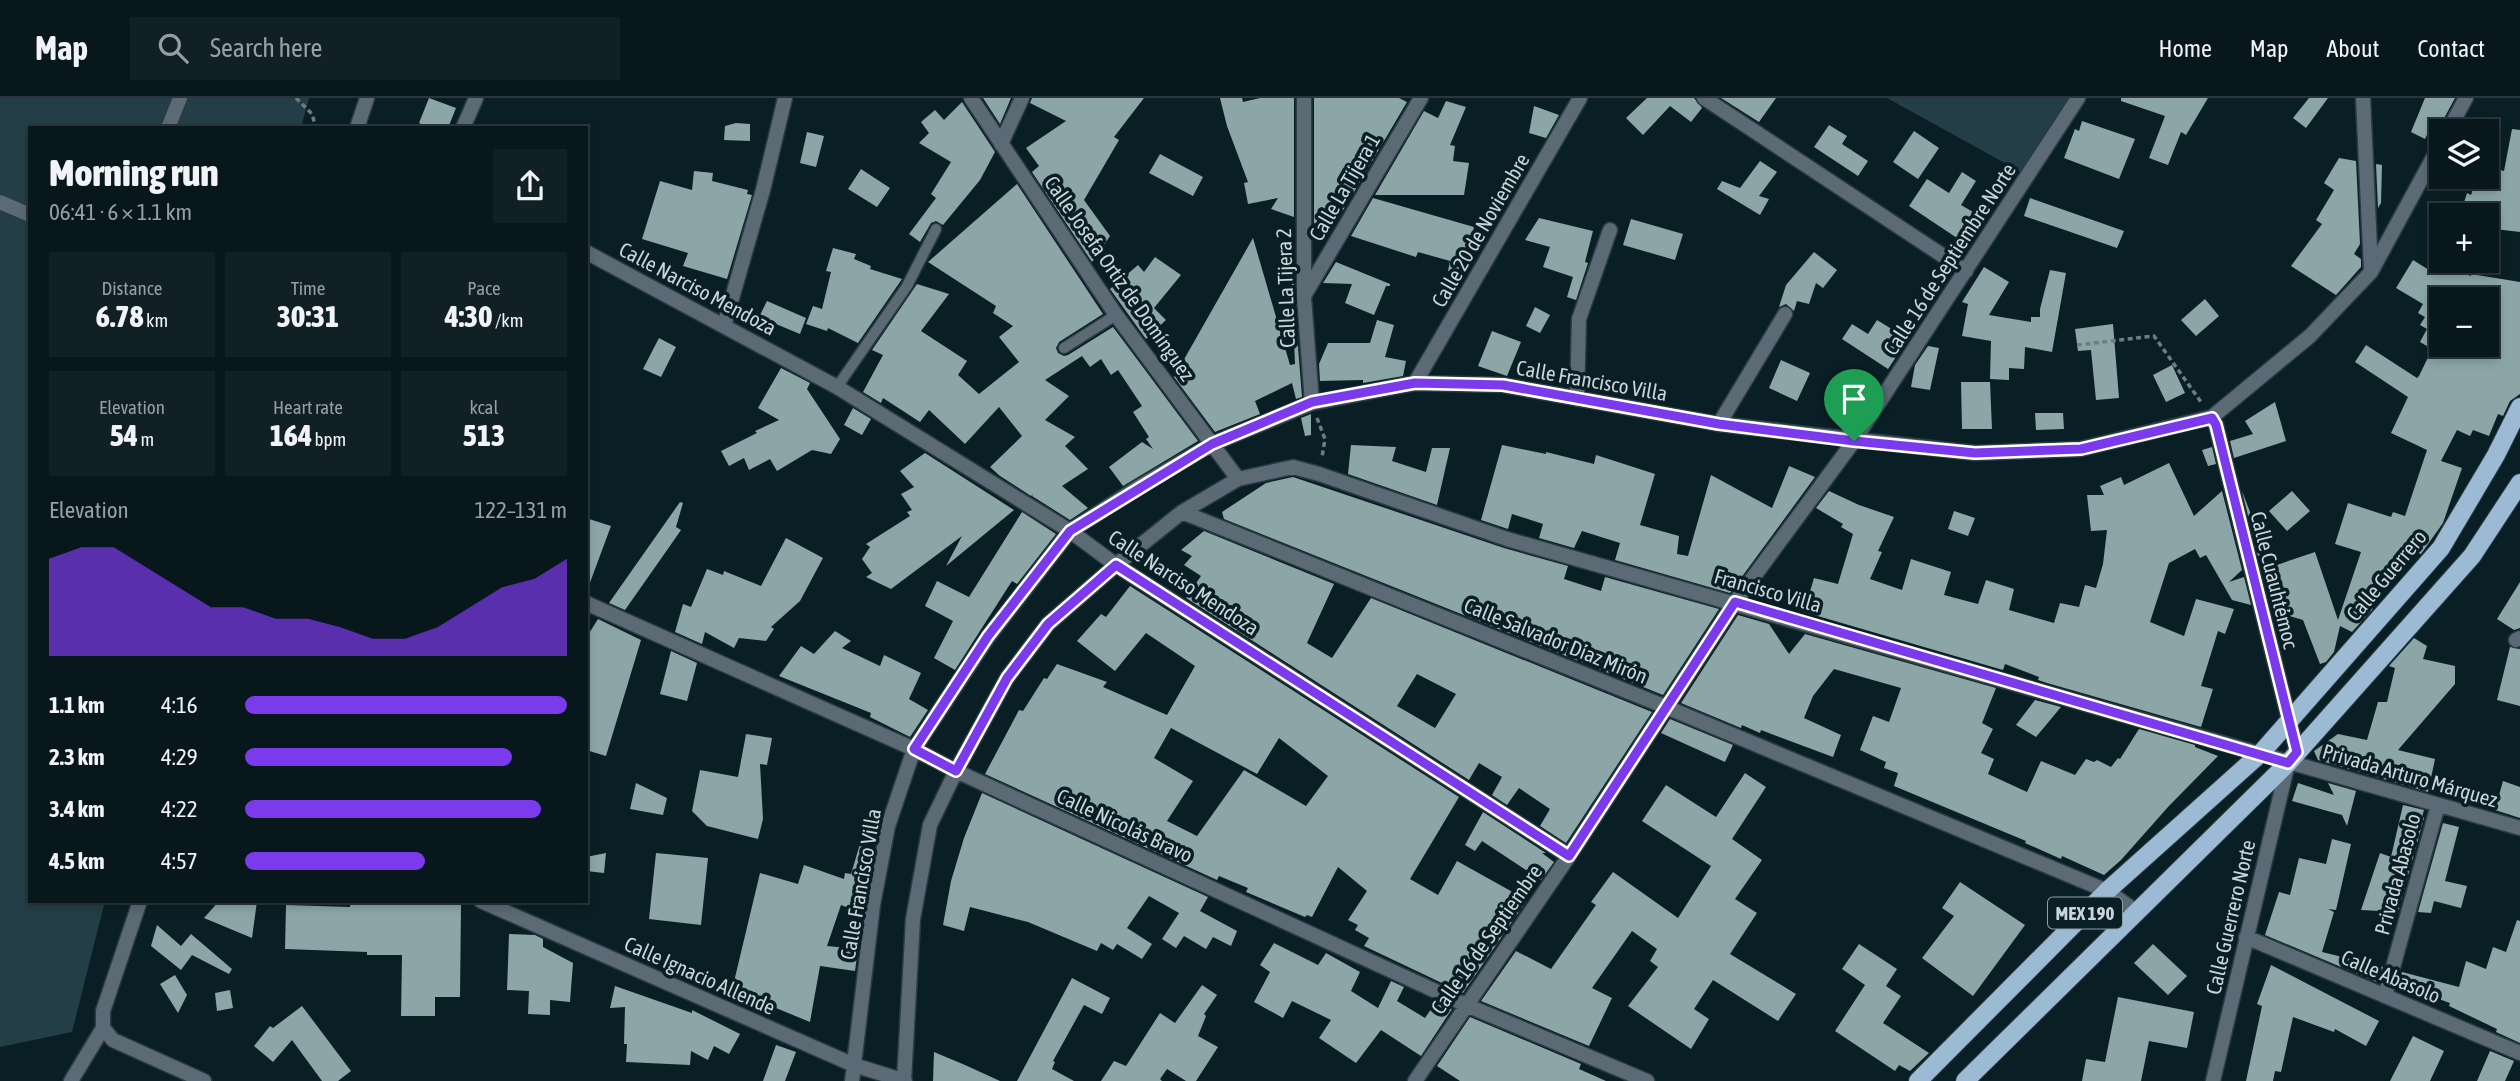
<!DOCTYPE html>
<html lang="en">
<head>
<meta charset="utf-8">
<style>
  :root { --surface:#08171c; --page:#112025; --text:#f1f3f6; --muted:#989fa3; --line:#29363b; --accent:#7c3aed }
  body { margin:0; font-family:"Asap Condensed",sans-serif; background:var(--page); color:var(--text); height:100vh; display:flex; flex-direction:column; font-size:26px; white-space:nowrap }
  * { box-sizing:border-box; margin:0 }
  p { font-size:23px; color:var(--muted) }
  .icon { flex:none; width:38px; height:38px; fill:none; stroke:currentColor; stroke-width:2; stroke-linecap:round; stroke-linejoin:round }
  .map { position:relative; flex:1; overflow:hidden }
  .side { position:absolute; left:28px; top:28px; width:560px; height:777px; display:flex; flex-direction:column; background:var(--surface); border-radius:0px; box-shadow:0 4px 10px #0003,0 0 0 2px var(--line) }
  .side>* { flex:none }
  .tools { position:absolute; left:2429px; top:21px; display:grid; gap:14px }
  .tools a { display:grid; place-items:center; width:70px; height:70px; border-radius:0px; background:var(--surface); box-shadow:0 4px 10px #0003,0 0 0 2px var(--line); font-size:35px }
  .pin { position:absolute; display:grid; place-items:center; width:60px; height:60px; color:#fff; margin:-72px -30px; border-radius:50% 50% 50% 0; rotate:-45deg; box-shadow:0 0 7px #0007 }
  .pin .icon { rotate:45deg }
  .round { display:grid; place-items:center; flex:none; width:74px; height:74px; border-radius:0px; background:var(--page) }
  .summary { display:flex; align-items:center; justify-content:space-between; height:119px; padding:0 21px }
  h1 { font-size:38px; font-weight:800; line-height:52px }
  .metrics { display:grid; grid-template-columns:repeat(3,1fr); gap:10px; height:119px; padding:7px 21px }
  .metrics div { display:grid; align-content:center; border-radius:0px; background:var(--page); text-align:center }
  .metrics b { font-size:30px; font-weight:800 }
  .metrics small { font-size:19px; font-weight:400 }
  .metrics p { font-size:19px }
  .chart { height:196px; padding:14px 21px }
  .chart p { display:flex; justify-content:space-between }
  .chart svg { width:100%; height:126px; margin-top:7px; fill:var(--accent); opacity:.7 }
  ul { padding:0 21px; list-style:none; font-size:23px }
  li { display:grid; grid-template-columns:112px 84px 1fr; align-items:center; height:52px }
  li i { height:18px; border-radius:9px; background:var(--accent) }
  header { display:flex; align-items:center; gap:42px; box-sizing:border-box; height:98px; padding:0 35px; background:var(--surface); border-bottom:2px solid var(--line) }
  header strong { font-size:33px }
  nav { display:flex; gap:38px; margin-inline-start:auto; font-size:24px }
  .search { width:490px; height:63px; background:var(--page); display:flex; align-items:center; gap:18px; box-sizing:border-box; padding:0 24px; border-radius:0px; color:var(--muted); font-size:26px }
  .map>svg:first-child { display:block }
</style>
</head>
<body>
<header>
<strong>Map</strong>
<div class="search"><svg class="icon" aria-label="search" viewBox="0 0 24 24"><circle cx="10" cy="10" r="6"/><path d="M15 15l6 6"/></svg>Search here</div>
<nav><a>Home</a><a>Map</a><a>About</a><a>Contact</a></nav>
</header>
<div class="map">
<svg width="2520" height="983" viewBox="0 0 2520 983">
  <rect width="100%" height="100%" fill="#0a1f25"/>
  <path fill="#243e47" d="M0,0h309l-8,30h-271v773h75l-33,131 -72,15z
    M1887,0h182l-48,74z"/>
  <path fill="#8ca6a7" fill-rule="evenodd" d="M429,0l27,10 -8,20h-18l-11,-5z
    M983,0h28l-11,26z
    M1032,0h112l-30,39 5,3 -35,60 26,36 -18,26 -60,-90 7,-6 -13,-18 40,-27 -36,-18z
    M1220,0h22l1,4 17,-4h34v119l-23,-8 7,-11 -30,6 -4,-21 4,-1 -21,-56z
    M1314,0h85l8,4 -75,127 -18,-6z
    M1647,0h47l8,10 -11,14 -21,-16 -27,29 -17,-17z
    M1721,0h55l-17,24z
    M2121,0h87l-22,37 -5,-3 -13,33 -19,-7 16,-42 -44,-15z
    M2309,0h19l-22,30 -13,-10z
    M2425,0h30l-14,26 -7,-4 -9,19 -14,-7z
    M1446,3l20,6 -16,38 5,1 -2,15 16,2 -5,32h-89l49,-84 14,7z
    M962,4l33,50 -15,28 -37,45 -7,-4 -5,2 -11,19 -11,-8 27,-36 -5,-4 20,-32 -32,-19 10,-10 -8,-11 14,-12 9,10z
    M1534,8l25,9 -13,23 -17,-5z
    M2082,23l53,18 -16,40 -55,-21 11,-29 4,2z
    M736,25l14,1v17l-26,-1 1,-14z
    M1829,27l18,11 -5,8 26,17 -10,15 -44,-29z
    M2512,31l8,1v102l-33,-4v-13h-27l7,-22 4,2 6,-18h10v-11l17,5z
    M1914,33l25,17 -21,31 -25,-17z
    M807,34l17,4 -8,31 -16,-4z
    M1160,56l43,23 -10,19 -44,-23z
    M2339,60l17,3 4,83 -6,10 7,5v8l-25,28 -45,-29 31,-42 -6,-4 18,-30 -10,-7z
    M1760,63l17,11 -18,24 10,3 -9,16 -43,-26 5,-8 18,7z
    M2376,66l6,1 -1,38 -3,5z
    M861,71l29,19 -13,19 -29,-18z
    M694,73l19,2 -1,8 36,9 -1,4 5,1 -25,84 -44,-13 5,-13 -46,-14 18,-58 32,9z
    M1962,74l14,9 -15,24 19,11 -17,26 -54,-36 18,-27 22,14z
    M1017,86l86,130 -44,28 -3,6 2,5 6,3 4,-1 45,-28 85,114 -75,45 -14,-19 33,-25 11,7 -7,-10 3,-2 -16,-25 9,-6 -24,-36 -7,5 -10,-16 -11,8 -8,-11 -37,24 24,16 -24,24 30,17 -10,9 23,23 -26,17 26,22 -18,12 -38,-24 1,-2 -2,2 -31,-20 -10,-9 32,-31 -23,-29 -34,37 -36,-34 -9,12 -37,-24 -2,5 -18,-11 20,-37 -11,-5 45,-66 32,10 -28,37 46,30 -9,14 21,19 40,-32 -20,-25 14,-11 -20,-13 3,-7 -68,-44z
    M1373,100l101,29 -8,47 -18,-3 2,-10 -32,-9 -2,5 -65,-21z
    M2030,100l94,33 -7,17 -93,-32z
    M1539,120l54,13 -8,31 3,1 -12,37 -9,-3 6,-20 -30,-10 7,-20 -25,-7z
    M1631,121l52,15 -8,26 -52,-15z
    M1253,140l37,127 5,-1 -5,-121 4,2v52l8,100 -6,2 -4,-16 -37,18 5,13 -45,18 -41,-55z
    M833,150l23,6 -2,5 17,7 -1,3 32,10 -44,64 -30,-15 -1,3 -21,-7 7,-18 9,3 9,-37 -5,-1z
    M1814,154l23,18 -14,18 -7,-5 -7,21 -12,-3 -3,10 -8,-7 -7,3 7,-22z
    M1155,159l26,18 -27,33 12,12 -20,19 -36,-50 28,-24 6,7z
    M2413,162l16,10 3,-7 39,13v-2l49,8v112l-10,7 -7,15 -5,-2 -9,22 -16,-6 -3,6 -13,-6 -16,31 21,7 -19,55 -22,31 -20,-7 -29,63 -20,22 -12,-6 -6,26 -8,10 -6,2 -17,-44 -31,-9 -10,-41 53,-18 23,68 23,-68 -26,-8 13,-41 43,14 2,-5 12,4 22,-66 -36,-17 17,-36 -53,-35 11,-17 51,33 2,-2 13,-27 -12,-7 7,-13 -7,-4 5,-8 -7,-4 5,-9 -27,-16zM2441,201h46v46h-46z
    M1336,164l54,22v2h-4l-12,29 -29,-12 7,-19 -29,-1z
    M1984,169l25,15 -20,33 42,7v-5h9v-8l10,-39 16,3 -14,79 -27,-5 -1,22 -15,-1v12l-19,-1 1,-38 -29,-5 6,-32 -6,-2z
    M2205,201l14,17 -23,20 -15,-16z
    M767,203l39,17 -6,16 -41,-17z
    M1535,209l15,8 -10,18 -14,-7z
    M1377,222l17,5 -9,32 21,4 -3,15 -40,7v-3l-43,1 -1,-17 9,-21h42z
    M1877,222l31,19 -20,30 -46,-30 10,-15 16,10z
    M2113,226l6,74 -23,2 -5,-50 -13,1 -3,-22z
    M1492,233l29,11 -14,34 -29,-10z
    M659,240l17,9 -15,30 -18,-8z
    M1928,248l11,2 -9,42 -19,-3 4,-22z
    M1781,262l29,13 -13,28 -28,-13z
    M2172,267l13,28 -19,9 -13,-27z
    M781,270l29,15 -3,6 33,50 -9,15 -19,-4 -35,21 -7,-12 -21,11 -5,-12 -15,8 -8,-15 36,-18 -2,-2 24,-11 -21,-12z
    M1961,284h29l2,47h-30z
    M2275,304l11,39 -52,17 -4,-17 23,-7 -8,-13z
    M853,310l18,11 -9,16 -18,-10z
    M2035,315h28l1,16 -28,1z
    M1311,316v21l-6,1 -4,-18z
    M1351,347l45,2 -4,14 34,11 6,-24h18l-13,57 -89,-31z
    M1502,347l44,9v-2l48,12 2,-9 59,19 -15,51 39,11 -2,18 11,2 23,-81 61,33 17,-42 26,11 -85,116 -115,-33 5,-17 -38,-12 -8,17 -35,-10 4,-14 -31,-10 -4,15 -27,-9z
    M2212,349l4,17 -8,2 -6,-16z
    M925,355l89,57 -68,56 16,-30 -71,53 -25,-12 6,-4 -10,-14 8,-12 -4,-3 44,-28 -3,-4 5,-2 -11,-16 13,-7 -14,-16z
    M2169,365l25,53 28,-25 20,79 -13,12 15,-5 7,28 -19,-5 -26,-45 -6,3 -5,-9 -26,14 -19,59 34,14 12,-37 38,10 -9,25 -7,-3 -17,55 12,3 -12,38 -154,-44 -9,-3 1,-3 -34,-13 -2,6 -199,-58 10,-34 24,6 15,-50 -12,-7 2,-3 -27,-16 13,-17 30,14 35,12 -16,34 4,1 -12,27 32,11 9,-31 40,13 -7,23 34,9 8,-24 28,9 -5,21 45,13 6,-20 19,4 6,-22 11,3 7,-24 4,-34 -16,1 -4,-36h17l-4,-9 21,-9 3,8z
    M1293,379l211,71 64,18 -4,13 37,12 4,-14 114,32 -56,86 -439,-176 -2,-7 44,-29z
    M2242,393l23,60 -7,5z
    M2292,393l18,20 -23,20 -18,-20z
    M680,404l3,1 -7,24 5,3 -9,13 -47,67 -16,-7z
    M1954,413l21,7 -7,18 -20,-7z
    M1022,414l34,22 -39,50 -5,-3 -57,89 -21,-12 19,-37 -28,-15 12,-25 32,16z
    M586,420l25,8 -23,62 -2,-1z
    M1204,433l130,53 -27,59 25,15 39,-60 281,114 -86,131 -26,-17 10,-17 -31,-21 -12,17 -15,-10 10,-18 -23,-14 -10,17 -283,-182 15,-22 -17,-11 8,-9 -11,-6zM1417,576l39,20 -21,34 -38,-22z
    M786,440l37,20 -23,43 -29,26 3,2 -8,12 -27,-3 -5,10 -29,-16 -3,12 -27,-12 8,-28 8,3 16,-38 16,6 1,-4 37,15z
    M2520,484v46l-6,2 -17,-11z
    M1130,488l329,211 -49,82 28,16 19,-34 70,39 -64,93 -99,-47 5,-8 -14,-8 3,-5 -10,-5 19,-29 -29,-24 -26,50 -5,-2 -2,2 -59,-25 2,-4 -29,-12 -2,4 -232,-106 34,-64 4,1 21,-33 3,1 10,-15 50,18 -4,5 64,28 28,-49 -49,-33 -31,38 -38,-30 24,-27 5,3zM1171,630l86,46 22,-36 49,38 -22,30 -62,-36 -47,66 -30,-15 26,-40 -39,-23z
    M1738,517l31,9 20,30 16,-20 191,54 -14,35 11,6 -12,24 13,6 -6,15 39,18 14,-31 34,14 11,-16 8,3 3,-2 14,7 7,-9 2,1 19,-30 56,16v2l23,9 -50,51 -47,53 -17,15 -42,-19 -1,3 -36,-16 1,-2 -132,-55 4,-13 -14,-5 2,-6 -26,-12 13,-34 16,6 12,-34 -67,-19 -21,27 -9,22 37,17 -8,22 -72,-27 -1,3 -18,-8 -1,3 -60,-25z
    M598,521l43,21 -35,116 -20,-6v-112z
    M835,533l16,10 -9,7 38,18 4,-11 37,18 -12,26 19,11 -18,27 -40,-20 1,-4 -92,-37 22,-30 13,8z
    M2414,540l13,8 -4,13 32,7v18l-57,66 37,9 -7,33 -110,-32 -4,-9 24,-17 29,6 11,-38h9l8,-34 -6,-2z
    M2510,549l10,2v57l-23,-6z
    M671,553l26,12 -10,38 -27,-7z
    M2035,602l26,7 -25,30 -20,-12z
    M1670,621l63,26 -8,17 -64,-29z
    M746,636l26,4 -5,27 -7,-1 3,55 -5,20 -51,-13 -15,-15 8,-41 38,7z
    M1745,675l21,14 -34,52 30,21 -27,39 22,14 -27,41 66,40 -18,27 -65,-41 -19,29 15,10 -18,30 -63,-43 30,-39 -8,-6 7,-12 -25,-18 -40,57 20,10 -23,48 -108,-45 35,-50 35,18 45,-64 -5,-3 22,-30 65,46 33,-52 -69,-45 24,-36 50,32z
    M2503,683l17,6v31l-25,-8z
    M636,685l31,15 -4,17 -33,-6z
    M2298,685l36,12 -6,-12 28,8 -9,35 -5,-11 -50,-14z
    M982,695l226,104 -8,14 37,20 -6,15 -18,-9 -7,12 -22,-13 -8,12 -14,-9 17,-26 -30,-17 -22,32 25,16 -10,15 -25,-15 -4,6 -12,-7 -4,8 -69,-29 -58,-15 -6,24 -21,-6 8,-44 13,-43z
    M2403,707l21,5 -2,7 2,1 -26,94 -37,-2 19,-57 11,4z
    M1483,714l63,41h-4l12,9 -13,18 -59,-39 -7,10 -10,-6z
    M2443,725l16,4 -14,54 22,5 -6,22 -27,-7 -3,12 -13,-1z
    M2332,741l19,5 -15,66 -8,-1 6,3 -12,40 61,15 -4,16 -114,-48 14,-43 11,3 9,-37 27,6z
    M860,746l14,5 -9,47 -7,16 -17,-7 -14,41 31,3 -3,22 -35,-5 -10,56 -78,-32 28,-117 38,11 6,-19 40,14 1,-6 6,1z
    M606,755l-2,20 -18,-2v-14z
    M656,755l52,5 -7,67 -52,-6z
    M1960,784l65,43 -52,71 -51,-38 32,-42 -12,-8z
    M219,803h38l-5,37 -48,-20z
    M351,803l110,4 -1,92h-25v19h-34l1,-61h-35v-3l-82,-3 1,-44 64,2z
    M2517,822l3,1v122l-24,-11 1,-3 -48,-23 1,-3 -47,-17 -2,6 -4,-2 5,-18 57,15 7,-26 20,8 7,-22 13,5z
    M157,827l24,21 10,-12 41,35 -3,5 -37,-19 -11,15 -30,-24z
    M509,836l26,1 8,4v8l30,16 -3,39 -20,-2v15l-22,-1 1,-23 -22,-1z
    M1274,845l44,22 8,-12 34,19 -9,19 27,17 13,-27 13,6 -7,14 28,17 11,-16 16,7 -31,47 -40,-26 -25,33 -37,-25 12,-18 -39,-19 -9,17 -29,-16 16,-30 -10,-7z
    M1859,846l38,25 -11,17 15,10 -18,27 46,30 -19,18 -11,-6 -4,6 -60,-40 30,-46 -23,-16z
    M2153,846l34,32 -19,19 -34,-32z
    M2271,867l108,56 -13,25 -31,-17 -1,3 -41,-15 -12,55 -6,-1 -2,10h-27l16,-75 -5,-2z
    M175,877l12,20 -9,18 -18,-29z
    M1072,880l38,20 -8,16 -18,-9 -31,56 2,1 -3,7 22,12h-57z
    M1202,887l15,10 -13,19 2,2 -8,20 20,11 -22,34h-10l-19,-12 -7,10 2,2h-61l13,-20 12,5 34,-53 15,10z
    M615,888l77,27v-3l48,24 -11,20 -15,-8 -6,14 -17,-9 -1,14 -64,-3 1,-18h-3l1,-37 -15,1z
    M230,892l3,18 -16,3 -2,-18z
    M2118,899l76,15 -7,36 -38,-7 -8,40h-59l4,-22 19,3z
    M302,908l49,65 -13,10h-16l-30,-41 -19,22 -19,-16 16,-20 3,2z
    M1470,919l111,47 -2,5 27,12h-146l-23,-15z
    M2413,938l31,15 -14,30h-40z
    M776,947l20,7 -11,29h-22z
    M2490,953l24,10 -9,20h-28z
    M934,954l31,13 35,16h-67z"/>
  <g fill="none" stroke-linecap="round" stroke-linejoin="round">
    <defs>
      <path id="service" d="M1064,250l52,-33
        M837,289l70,-101 29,-57"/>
      <path id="minor" d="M971,0l145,217 122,164
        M1304,0v199l8,106
        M1704,0l262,173
        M2363,0l8,172
        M168,30l12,-30
        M357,30l10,-30
        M463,30l13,-30
        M2448,33l18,-33
        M1001,46l21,-46
        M0,104l30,13
        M586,154l251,135 233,144 46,34 453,291
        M1304,198l117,-198
        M724,228l39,-136 22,-92
        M1415,285l165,-285
        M1577,301l2,-80 31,-89
        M2212,319l4,8 81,327
        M1719,326l66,-110
        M1182,414l484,195 441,184 30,21
        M586,505l328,146 42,22 510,234 181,76
        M2516,542l4,-2
        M140,803l-37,110v17l10,12 91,41
        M481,803l373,164 51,16
        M2246,839l274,116
        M2385,898l53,-191
        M71,983l32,-53
        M852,983l21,-176 15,-79 26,-77 74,-112 82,-106 72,-46 70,-41 100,-41 103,-20 88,2 216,39 256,29 105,-4 132,-32 98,-81 61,-64 70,-129
        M904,983l9,-162 17,-94 26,-54 51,-93 41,-54 68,-59 66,-53 56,-33 55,-12 26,7 188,65 1013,289
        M1415,983l154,-225 166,-254 119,-161 224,-343
        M2213,983l75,-318"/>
      <path id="primary" d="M1918,983l189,-190 154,-138 180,-205 55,-93 24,-48
        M1965,983l323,-318 184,-207 48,-73"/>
    </defs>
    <use href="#service" stroke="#293c42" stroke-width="13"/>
    <use href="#minor" stroke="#293c42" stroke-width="17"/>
    <use href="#primary" stroke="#293c42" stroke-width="20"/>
    <path stroke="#6d7d82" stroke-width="3.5" stroke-dasharray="5 3.5" stroke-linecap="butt" d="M296,0l16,16 4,14
      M2077,247l77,-9 47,66
      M1317,320l8,21 -3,18"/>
    <use href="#service" stroke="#5c6a76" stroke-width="10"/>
    <use href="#minor" stroke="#5c6a76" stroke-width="14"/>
    <use href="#primary" stroke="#9cbad4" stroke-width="18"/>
  </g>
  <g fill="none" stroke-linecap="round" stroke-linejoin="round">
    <defs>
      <path id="route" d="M1415,285l88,2 216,39 135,17 121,12 106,-4 131,-31 4,7 81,327 -9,11 -553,-161 -166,254 -453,-291 -68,59 -41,54 -51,93 -42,-22 74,-113 82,-105 142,-87 100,-42z"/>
    </defs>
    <use href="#route" stroke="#fff" stroke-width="14"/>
    <use href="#route" stroke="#7c3aed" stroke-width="9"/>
  </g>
  <g text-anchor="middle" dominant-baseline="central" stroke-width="7" stroke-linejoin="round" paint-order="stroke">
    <rect fill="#0a1f25" stroke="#909ea3" stroke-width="2" x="2048" y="799.5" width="74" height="31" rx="5"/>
    <g font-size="19" font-weight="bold" fill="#c9d5d9">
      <text x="2085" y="815">MEX 190</text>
    </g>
    <g font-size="21" fill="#c9d5d9" stroke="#0a1f25">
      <text transform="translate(1344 89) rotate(-60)">Calle La Tijera 1</text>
      <text transform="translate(1480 132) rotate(-60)">Calle 20 de Noviembre</text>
      <text transform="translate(1949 161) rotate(-57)">Calle 16 de Septiembre Norte</text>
      <text transform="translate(1120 180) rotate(55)">Calle Josefa Ortiz de Domínguez</text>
      <text transform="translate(698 190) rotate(28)">Calle Narciso Mendoza</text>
      <text transform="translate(1285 190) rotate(-92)">Calle La Tijera 2</text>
      <text transform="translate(1592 282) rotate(10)">Calle Francisco Villa</text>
      <text transform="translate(2386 477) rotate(-50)">Calle Guerrero</text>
      <text transform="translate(2275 482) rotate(76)">Calle Cuauhtémoc</text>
      <text transform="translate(1184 484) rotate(33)">Calle Narciso Mendoza</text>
      <text transform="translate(1768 492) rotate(16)">Francisco Villa</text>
      <text transform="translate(1556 542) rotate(22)">Calle Salvador Díaz Mirón</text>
      <text transform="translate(2410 677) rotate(16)">Privada Arturo Márquez</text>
      <text transform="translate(1125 727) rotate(25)">Calle Nicolás Bravo</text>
      <text transform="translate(2397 776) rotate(-75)">Privada Abasolo</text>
      <text transform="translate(860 786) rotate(-80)">Calle Francisco Villa</text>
      <text transform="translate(2230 819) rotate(-77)">Calle Guerrero Norte</text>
      <text transform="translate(1486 841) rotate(-55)">Calle 16 de Septiembre</text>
      <text transform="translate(700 877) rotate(24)">Calle Ignacio Allende</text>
      <text transform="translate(2391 878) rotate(23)">Calle Abasolo</text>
    </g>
  </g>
</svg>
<div class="tools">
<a><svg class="icon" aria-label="layers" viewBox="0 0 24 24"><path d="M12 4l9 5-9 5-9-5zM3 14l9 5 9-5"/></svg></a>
<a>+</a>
<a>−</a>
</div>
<div class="pin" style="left:1854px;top:343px;background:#1e9e55"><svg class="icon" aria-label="arrive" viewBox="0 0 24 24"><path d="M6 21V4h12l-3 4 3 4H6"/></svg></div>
<section class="side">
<div class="summary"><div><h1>Morning run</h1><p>06:41 · 6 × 1.1 km</p></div><a class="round"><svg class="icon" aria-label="share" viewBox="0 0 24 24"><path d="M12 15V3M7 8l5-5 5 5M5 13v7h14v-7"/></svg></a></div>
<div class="metrics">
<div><p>Distance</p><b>6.78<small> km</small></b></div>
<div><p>Time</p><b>30:31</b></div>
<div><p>Pace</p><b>4:30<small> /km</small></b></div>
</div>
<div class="metrics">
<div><p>Elevation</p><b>54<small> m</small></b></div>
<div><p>Heart rate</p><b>164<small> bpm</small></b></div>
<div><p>kcal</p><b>513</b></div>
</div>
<div class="chart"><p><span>Elevation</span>122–131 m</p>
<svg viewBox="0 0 160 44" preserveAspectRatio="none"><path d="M0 44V10L10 6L20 6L30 13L40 20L50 27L60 27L70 31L80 31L90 34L100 38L110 38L120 34L130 27L140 20L150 17L160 10V44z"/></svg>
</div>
<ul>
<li><b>1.1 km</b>4:16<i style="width:100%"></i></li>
<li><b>2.3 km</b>4:29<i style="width:83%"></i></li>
<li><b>3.4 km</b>4:22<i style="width:92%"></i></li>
<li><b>4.5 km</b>4:57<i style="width:56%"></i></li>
</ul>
</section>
</div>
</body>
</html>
